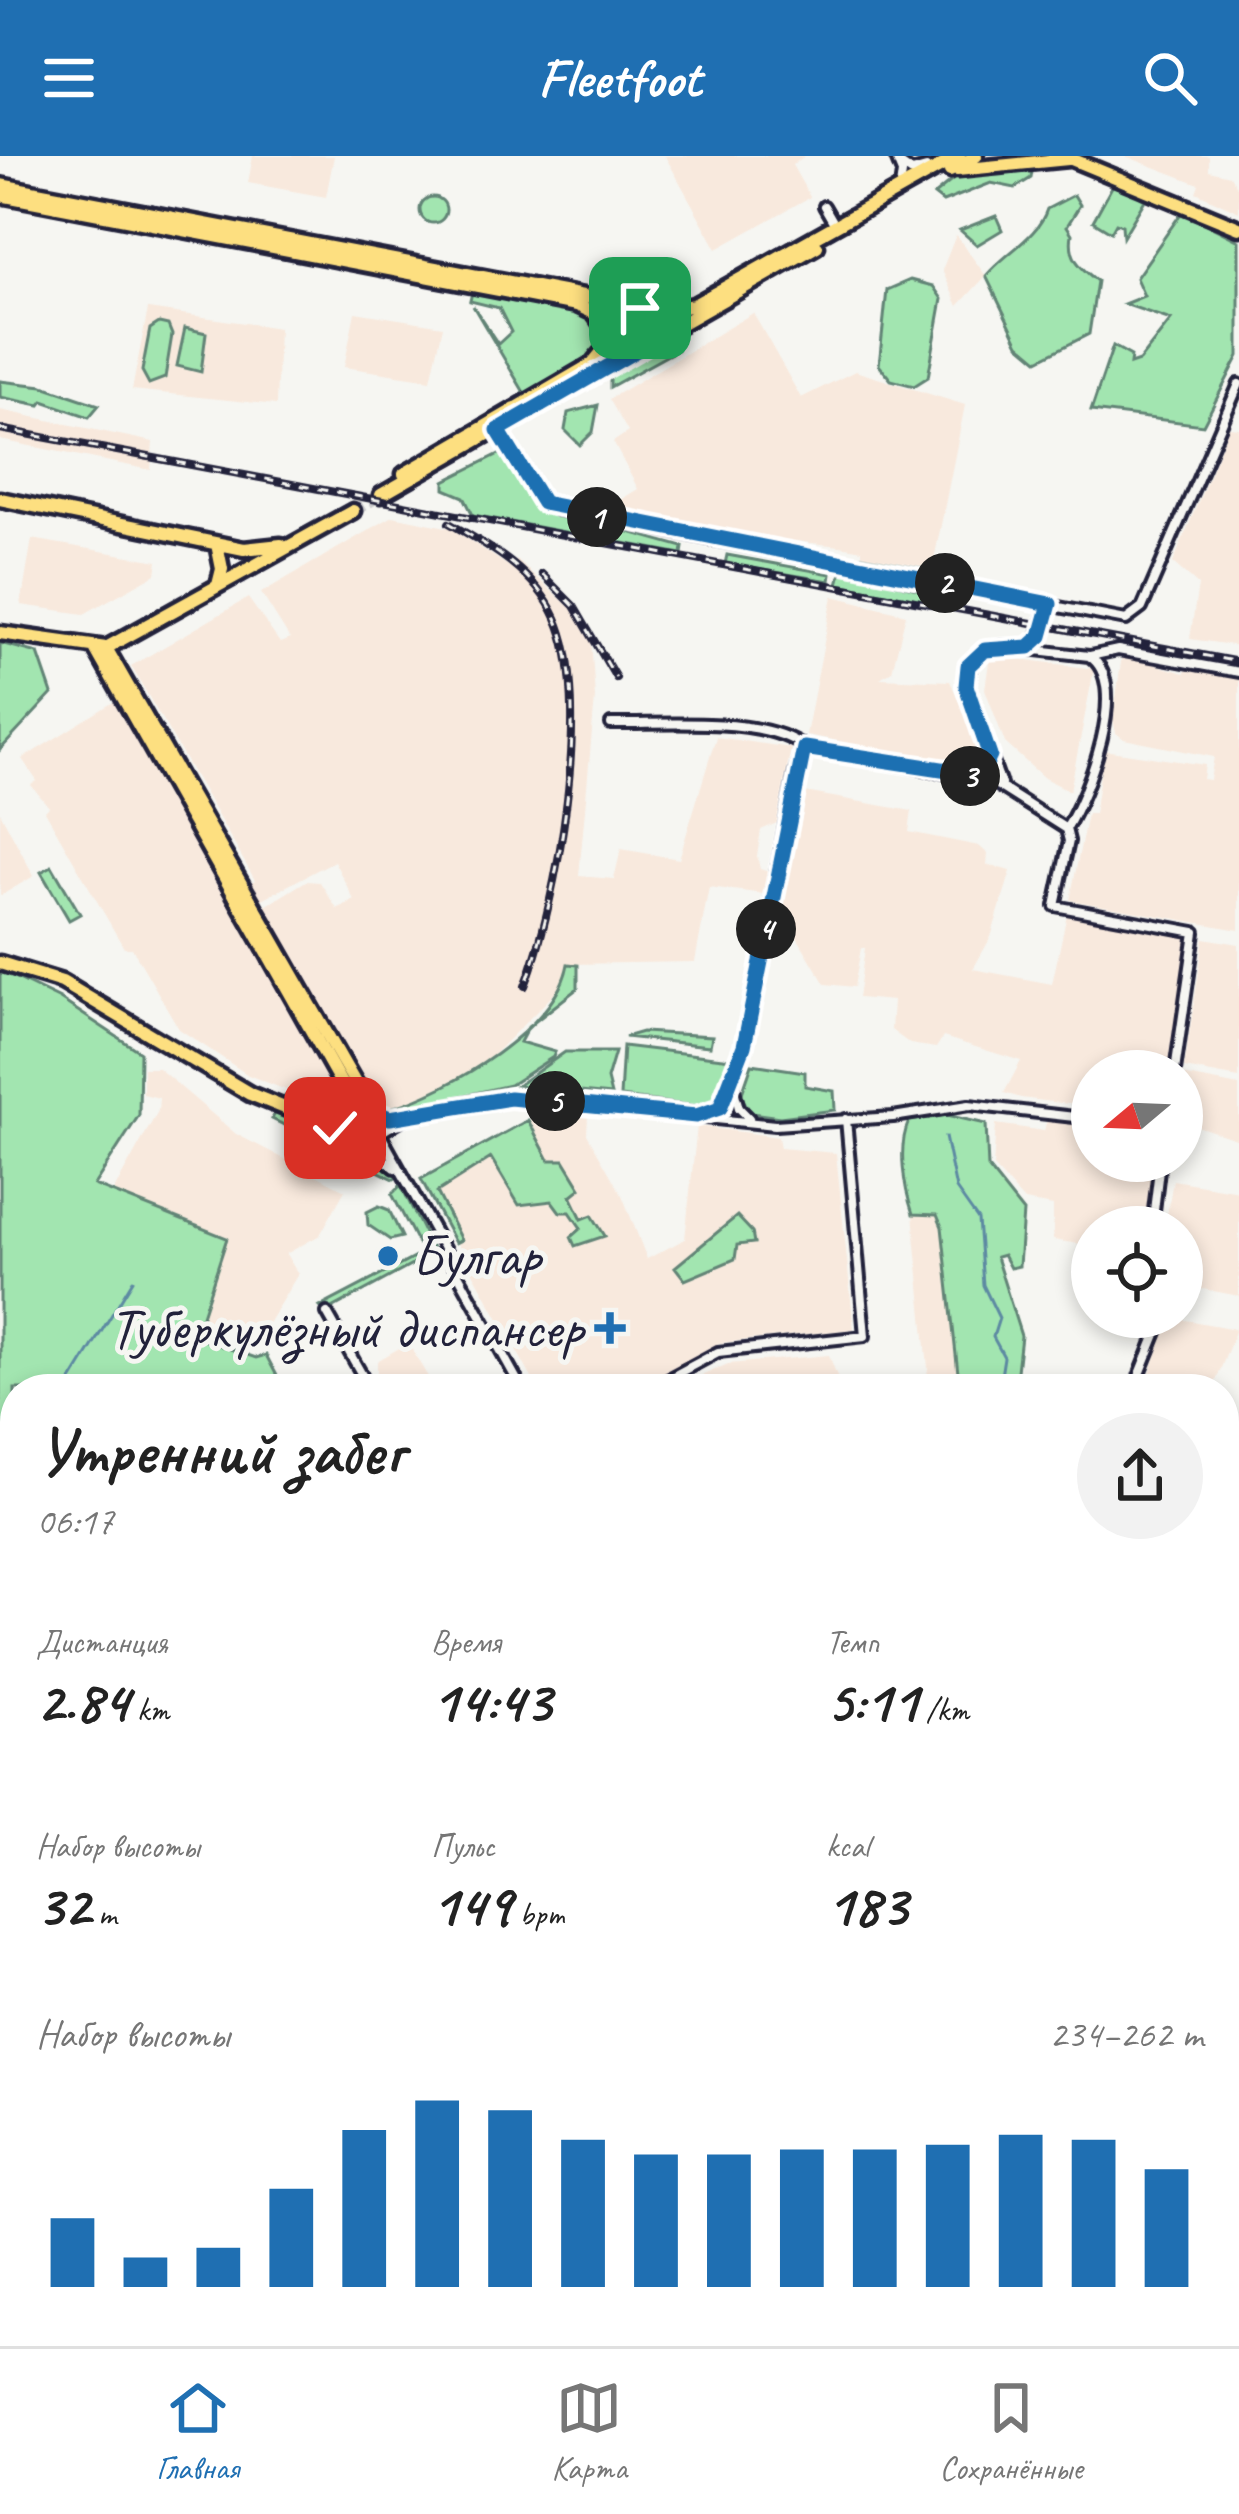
<!DOCTYPE html>
<html lang="ru">
<head>
<meta charset="utf-8">
<style>
  :root { --surface:#fff; --page:#f2f2f2; --text:#222; --muted:#767676; --line:#e0e0e0; --accent:#1f6fb2 }
  body { margin:0; font-family:Caveat,sans-serif; background:var(--page); color:var(--text); height:100vh; display:flex; flex-direction:column; font-size:45px; white-space:nowrap }
  * { box-sizing:border-box; margin:0 }
  p { font-size:39px; color:var(--muted) }
  .icon { flex:none; width:66px; height:66px; fill:none; stroke:currentColor; stroke-width:2; stroke-linecap:round; stroke-linejoin:round }
  .map { position:relative; flex:1; overflow:hidden }
  .details { position:absolute; left:0px; top:1218px; width:1239px; height:972px; display:flex; flex-direction:column; background:var(--surface); border-radius:48px 48px 0 0; box-shadow:0 6px 18px #0003 }
  .details>* { flex:none }
  .needle { width:78px; rotate:251deg }
  .tools { position:absolute; left:1071px; top:894px; display:grid; gap:24px }
  .tools a { display:grid; place-items:center; width:132px; height:132px; border-radius:50%; background:var(--surface); box-shadow:0 6px 18px #0003; font-size:60px }
  .pin { position:absolute; display:grid; place-items:center; width:102px; height:102px; color:#fff; margin:-51px; border-radius:24px; box-shadow:0 6px 18px #0006 }
  .km { position:absolute; width:60px; height:60px; margin:-30px; border-radius:50%; background:#222; color:#fff; font-size:33px; line-height:60px; text-align:center }
  .round { display:grid; place-items:center; flex:none; width:126px; height:126px; border-radius:63px; background:var(--page) }
  .overview { display:flex; align-items:center; justify-content:space-between; height:204px; padding:0 36px }
  h1 { font-size:66px; font-weight:800; line-height:90px }
  .metrics { display:grid; grid-template-columns:repeat(3,1fr); gap:18px; height:204px; padding:12px 36px }
  .metrics div { display:grid; align-content:center }
  .metrics b { font-size:60px; font-weight:800 }
  .metrics small { font-size:33px; font-weight:400 }
  .metrics p { font-size:33px }
  .chart { height:336px; padding:24px 36px }
  .chart p { display:flex; justify-content:space-between }
  .chart svg { width:100%; height:216px; margin-top:12px; stroke:var(--accent); stroke-width:6 }
  header { display:flex; justify-content:space-between; align-items:center; height:156px; padding:0 36px; background:var(--accent); color:#fff; font-size:54px; font-weight:800 }
  .tab-bar { display:flex; justify-content:space-around; align-items:center; height:168px; border-top:3px solid var(--line); background:var(--surface); font-size:33px; color:var(--muted) }
  .tab-bar a { display:grid; justify-items:center; gap:6px }
  .tab-bar .on { color:var(--accent) }
  .map>svg:first-child { display:block }
</style>
</head>
<body>
<header><svg class="icon" aria-label="menu" viewBox="0 0 24 24"><path d="M4 6h16M4 12h16M4 18h16"/></svg>Fleetfoot<svg class="icon" aria-label="search" viewBox="0 0 24 24"><circle cx="10" cy="10" r="6"/><path d="M15 15l6 6"/></svg></header>
<div class="map">
<svg width="1239" height="2190" viewBox="0 0 1239 2190">
  <rect width="100%" height="100%" fill="#f6f6f2"/>
  <filter id="ink" filterUnits="userSpaceOnUse"><feTurbulence type="fractalNoise" baseFrequency=".00833" numOctaves="2"/><feDisplacementMap in="SourceGraphic" scale="24" xChannelSelector="R" yChannelSelector="G"/><feConvolveMatrix kernelMatrix="1 2 1 2 8 2 1 2 1" color-interpolation-filters="sRGB"/></filter>
  <g filter="url(#ink)">
    <path fill="#f8e9dd" d="M253,0h81l-8,41 -78,-14z
      M665,0h140l-13,9 18,32 -93,52z
      M1125,0h84v14l21,5 9,15v22l-43,-20 3,-8z
      M956,79l30,41 -28,30 -16,-36z
      M148,153l131,19 -3,77 -144,-15z
      M355,156l88,14 -12,54 -87,-13z
      M753,157l48,85 54,-27 110,34 -33,165 -70,-14v-6l-22,-4 -75,-8 -158,-30 31,-19 -25,-47 15,-10 -19,-33z
      M0,254l153,32 -2,28 -151,-30z
      M1229,271l10,1v218l-49,-7 8,-54 -25,-22z
      M393,360l58,12 59,39 7,-7 55,49 19,30 4,59 -16,178 35,3 7,-30 58,10 37,-122 75,11 -14,75 -16,7 -4,26 3,13 9,3 -5,22 -55,-7 -14,75 -127,2 -4,20 -90,90 -83,34 -17,-5 -18,-24 -37,-66 4,-6 -7,2 -52,-102 42,-26 14,1 17,27 17,-9 -20,-39 -79,42 -10,-16 10,-7 -124,-214 117,-68 32,45 10,-4 -29,-46z
      M32,383l126,22 -2,13 -72,40 -63,-9z
      M833,440l73,18 -14,57 -12,7 70,3 32,70 -6,16 -170,-32z
      M990,499l104,14 -24,122 -26,-13 -39,-35 -20,-54z
      M1122,499l62,18 6,-6 49,10v253l-169,-30 17,-86h7l10,-64 101,15 -2,14 7,1 4,-23 -90,-18 -8,-6 -3,-14z
      M115,545l220,384 -26,14 -61,-24 -69,-46 -47,-81h-8l-79,-137 4,-4 -18,-22 6,-4 -15,-22z
      M805,636l107,19 -3,21 70,14 9,8 -1,11 24,6 -20,66 -18,32 79,15 15,-70 125,21 -24,136h-76v36l-71,-9 -17,-5 17,-32 -78,-24 -7,11 -26,-4 -19,-14 2,-29 -35,-3 7,-50h-4l-7,39 -29,-3 -28,-47 -18,-5z
      M0,656l34,64 -34,20z
      M1204,782l35,6v134l-55,-10z
      M143,912h15l78,66 109,56 -25,45 -34,19 12,20 -43,71 -56,-27 27,-80 -114,-44 46,-83 1,-13 -16,-4z
      M1182,919l57,11v54l-57,-19z
      M547,954l41,5 -1,19 35,61 25,64 38,-20 12,-113 81,11 2,11 56,5 18,176 -135,14 -85,46h-96l-117,-210z
      M1047,963l45,6v36h60l-2,48 -8,8 4,10h-54v19l-39,-6v-34l-29,-5 -31,-34 3,-43 48,7z
      M1173,1024l66,11v105l-57,-11v-58h-17z
      M913,1058l24,1 5,12 16,146 -5,16h-28l3,-21z
      M1169,1161l67,12 -23,60h-68z
      M408,1187l27,46h-60l-6,-10 8,-4v-14z
      M829,1199l13,34h-170l56,-25z
      M0,2027l15,1v48l-15,-1z"/>
    <path fill="#a2e5b0" stroke="#628476" stroke-width="3" d="M1033,10l-2,12 -16,10 -24,-5 -48,19 -9,-7 27,-22z
      M1115,25l30,19 -22,37 -1,-12 -6,-2 -5,9 -18,-11z
      M1074,39l6,10 -13,21 5,8c-4,24 8,33 25,47l-8,53 -51,26 -19,-16 -33,-68c19,-23 52,-39 61,-67z
      M420 54a13 13 0 1 1 26 0a13 13 0 1 1-26 0Z
      M1182,56l57,29v115l-36,69 -112,-14 22,-65 18,10 -1,8 9,-3 32,-41 -47,-16 20,-8 -8,-18z
      M996,60l6,14 -25,15 -17,-15z
      M910,124l23,6 9,13 -14,78 -14,9 -23,-6 -12,-15 8,-75z
      M473,132l112,26 13,13 -3,26 -70,41 -52,-88 25,38 13,-12 -12,-24 -29,-7z
      M611 173a17 17 0 1 1 34 0a17 17 0 1 1-34 0Z
      M159,167l9,2 4,10 -7,43 -16,6 -7,-13 8,-42z
      M185,172l21,5 -5,39 -24,-6z
      M670,183l9,3 -2,8 -67,37v-14z
      M0,225l43,5 56,19 -10,12 -46,-16 -3,4 -40,-8z
      M598,249l-5,27 -13,13 -15,-15 3,-17z
      M499,298l8,2 28,50 56,16 3,7 14,-3 75,21 -1,7 -209,-39 -9,-18 -19,-8v-8z
      M727,399l104,19 -1,7 -105,-17z
      M862,400l97,20 -2,6 -97,-18z
      M842,413l82,22 5,10 -91,-17z
      M0,487l38,10 14,41 -52,56z
      M52,710l28,48 -11,6 -28,-48z
      M568,808l10,1v23l-50,39 -8,15 35,10 -2,5 -43,28 -117,27 -2,-4c58,-17 165,-79 177,-144z
      M0,814l60,29 80,53 -1,63 -45,70 133,53 -32,99 61,21 10,-3 18,34h-269v553l-15,-8z
      M642,876l70,4 -2,10 -85,-9z
      M623,890l108,13 -14,41 -13,7 -84,-10z
      M565,896h50l-8,27 4,16 -94,-9z
      M752,908l53,8v14l29,5 1,19 -55,7 -29,-4 -10,-17z
      M338,931l-1,19 -15,7 -40,-12 3,-5 25,7z
      M357,952l13,7 1,20 -18,8 -12,-9 -1,-15z
      M275,957l45,14 19,20 37,10 22,19 -4,3 -122,-60z
      M946,959l40,9 2,44 35,44 -4,54 -9,2 -7,-13 -7,2 25,79 -6,53h-62l5,-16 -16,-146 -5,-12 -24,-1c-9,-27 -16,-66 -4,-93z
      M528,964l21,40h15l17,28 -10,8 11,23 10,-4 13,21 -30,10 -4,-9 10,-9 -11,-16h-10l-8,-11 -33,4 -28,-47 -54,34 24,48 -6,3 -34,-64z
      M401,1029l33,68 -109,59 -5,-5 103,-54 -31,-59z
      M379,1050l10,4 13,27 -12,3 -22,-15 -1,-13z
      M737,1060l15,16 2,11 -17,2 -2,14 -50,21 -10,-13z
      M1239,1338v135l-15,12v-130z
      M1224,1668l15,3v86l-15,-2z
      M1224,1837h6l9,22v171l-15,-29z
      M1224,2036l15,26v128h-11l10,-24 -14,-6z"/>
    <g fill="none" stroke-linecap="round" stroke-linejoin="round">
      <path stroke="#5d8aa2" stroke-width="3" d="M945,981l11,52 22,31 5,65 16,33 -6,19 11,20 -5,32
        M66,1233l67,-109
        M0,1334l15,-18
        M1224,1445l15,-12
        M0,1624l15,-33
        M0,1697l15,9
        M1224,1705l15,3
        M1224,1915l15,41"/>
      <path stroke="#cccccd" stroke-width="12" stroke-dasharray="12 6" stroke-linecap="butt" d="M353,355l28,-16"/>
      <defs>
        <path id="minor" d="M895,0l7,17 -2,15
          M899,7l13,9 14,-4
          M824,50l11,19
          M498,274l40,67 20,13 568,110 16,-12 97,-224
          M1033,490l17,-42
          M1090,500l28,-6 121,22
          M611,568c50,1 153,-9 193,23
          M804,591l188,35 74,47 3,12 -14,65 140,26 -20,139
          M1001,628l-35,-98 7,-28 28,-12 88,10c43,27 -2,139 -23,173
          M734,934l5,18 10,10
          M709,958l18,-14 15,-45 53,-282 9,-26
          M377,972l145,261
          M375,980l29,-18 106,-20 265,27 118,-8 76,-12 123,14
          M357,991l22,8 16,13
          M1152,1071l8,-66
          M327,1157l43,76
          M649,1233l69,-37 147,-16 -19,-217
          M1134,1233l29,-72
          M1224,1584l15,-5
          M1224,1592l15,-5
          M0,1892l15,1
          M24,2190l1,-15
          M165,2190l1,-15
          M430,2190l1,-15"/>
        <path id="major" d="M1064,0l175,72
          M957,14l111,-11
          M950,15l26,-15
          M0,29l662,126 32,-6 265,-149
          M0,39l577,110 17,8 11,16
          M625,148l-16,10 -3,21 9,14 20,2
          M640,152l11,19 -7,19
          M404,318l188,-110 13,-16 1,-13
          M381,339l436,-249
          M0,343l244,50 37,-4
          M217,388l5,25 -4,16
          M0,477l106,15 247,-137
          M106,492l264,461
          M96,494l246,435v24
          M0,807l62,19 188,112 77,31 21,21 25,-7 1,-25 -11,-9 -16,1 -11,12v16
          M0,2087h15
          M868,2175l64,15"/>
      </defs>
      <use href="#minor" stroke="#22223b" stroke-width="16"/>
      <use href="#major" stroke="#22223b" stroke-width="21"/>
      <use href="#minor" stroke="#f6f6f2" stroke-width="8"/>
      <use href="#major" stroke="#fddf80" stroke-width="12"/>
      <defs>
        <path id="rail" d="M0,273l1239,233
          M449,367c42,24 86,49 107,95 38,81 1,286 -31,368
          M542,418l32,32 42,72"/>
      </defs>
      <use href="#rail" stroke="#22223b" stroke-width="8"/>
      <use href="#rail" stroke="#f6f6f2" stroke-width="3" stroke-dasharray="9" stroke-linecap="butt"/>
    </g>
  </g>
  <g fill="none" stroke-linecap="round" stroke-linejoin="round" filter="url(#ink)">
    <defs>
      <path id="route" d="M335,972l3,-14 17,-10 35,14 120,-20 186,18 24,-8 24,-62 60,-298 177,27 9,-19 -24,-70 2,-20 17,-16 44,-3 12,-11 9,-32 -507,-101 -45,-73 146,-84 8,-19 -12,-19"/>
    </defs>
    <use href="#route" stroke="#fff" stroke-width="24"/>
    <use href="#route" stroke="#1f6fb2" stroke-width="15"/>
  </g>
  <g fill="#1f6fb2" stroke="#f6f6f2" stroke-width="4.5">
    <circle cx="388" cy="1100" r="12"/>
    <path d="M604 1154h12v12h12v12h-12v12h-12v-12h-12v-12h12z"/>
  </g>
  <g text-anchor="middle" dominant-baseline="central" stroke-width="10" stroke-linejoin="round" paint-order="stroke">
    <g font-size="57" fill="#22223b" stroke="#f6f6f2" text-anchor="start">
      <text x="412" y="1100">Булгар</text>
      <text x="583" y="1172" text-anchor="end">Туберкулёзный диспансер</text>
    </g>
  </g>
</svg>
<div class="tools">
<a><svg class="needle" viewBox="-14 -14 28 28"><path d="M0-13l5 13h-10z" fill="#e53935"/><path d="M0 13l5-13h-10z" fill="#767676"/></svg></a>
<a><svg class="icon" aria-label="locate" viewBox="0 0 24 24"><circle cx="12" cy="12" r="6"/><path d="M12 2v4M12 18v4M2 12h4M18 12h4"/></svg></a>
</div>
<div class="pin" style="left:640px;top:152px;background:#1e9e55"><svg class="icon" aria-label="arrive" viewBox="0 0 24 24"><path d="M6 21V4h12l-3 4 3 4H6"/></svg></div>
<div class="pin" style="left:335px;top:972px;background:#d93025"><svg class="icon" aria-label="check" viewBox="0 0 24 24"><path d="M5 12l5 5 9-10"/></svg></div>
<b class="km" style="left:597px;top:361px">1</b>
<b class="km" style="left:945px;top:427px">2</b>
<b class="km" style="left:970px;top:620px">3</b>
<b class="km" style="left:766px;top:773px">4</b>
<b class="km" style="left:555px;top:945px">5</b>
<section class="details">
<div class="overview"><div><h1>Утренний забег</h1><p>06:17</p></div><a class="round"><svg class="icon" aria-label="share" viewBox="0 0 24 24"><path d="M12 15V3M7 8l5-5 5 5M5 13v7h14v-7"/></svg></a></div>
<div class="metrics">
<div><p>Дистанция</p><b>2.84<small> km</small></b></div>
<div><p>Время</p><b>14:43</b></div>
<div><p>Темп</p><b>5:11<small> /km</small></b></div>
</div>
<div class="metrics">
<div><p>Набор высоты</p><b>32<small> m</small></b></div>
<div><p>Пульс</p><b>149<small> bpm</small></b></div>
<div><p>kcal</p><b>183</b></div>
</div>
<div class="chart"><p><span>Набор высоты</span>234–262 m</p>
<svg viewBox="0 0 160 44" preserveAspectRatio="none"><path d="M5 44V30M15 44V38M25 44V36M35 44V24M45 44V12M55 44V6M65 44V8M75 44V14M85 44V17M95 44V17M105 44V16M115 44V16M125 44V15M135 44V13M145 44V14M155 44V20"/></svg>
</div>
</section>
</div>
<nav class="tab-bar">
<a class="on"><svg class="icon" aria-label="home" viewBox="0 0 24 24"><path d="M3 11l9-7 9 7M6 9v11h12V9"/></svg>Главная</a>
<a><svg class="icon" aria-label="map" viewBox="0 0 24 24"><path d="M3 6l6-2 6 2 6-2v14l-6 2-6-2-6 2zM9 4v14M15 6v14"/></svg>Карта</a>
<a><svg class="icon" aria-label="saved" viewBox="0 0 24 24"><path d="M7 4h10v16l-5-4-5 4z"/></svg>Сохранённые</a>
</nav>
</body>
</html>
